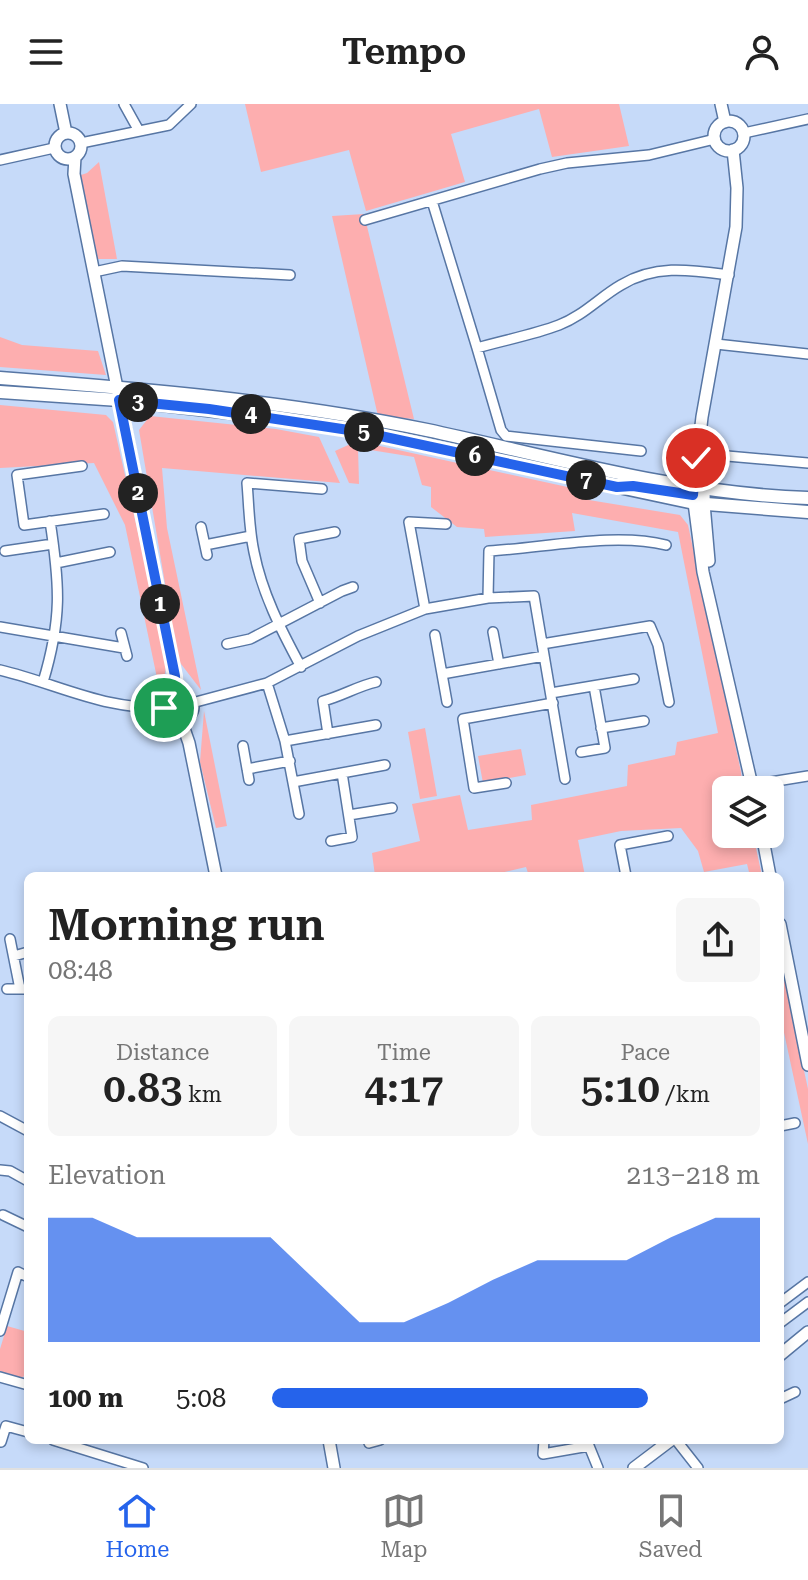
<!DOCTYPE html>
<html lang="en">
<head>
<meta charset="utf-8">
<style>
  :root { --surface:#fff; --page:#f6f6f6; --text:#222; --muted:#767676; --line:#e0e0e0; --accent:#2563eb }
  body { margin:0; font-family:"Roboto Serif",serif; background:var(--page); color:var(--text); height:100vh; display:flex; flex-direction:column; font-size:30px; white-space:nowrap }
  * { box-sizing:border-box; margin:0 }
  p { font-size:26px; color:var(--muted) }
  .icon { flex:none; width:44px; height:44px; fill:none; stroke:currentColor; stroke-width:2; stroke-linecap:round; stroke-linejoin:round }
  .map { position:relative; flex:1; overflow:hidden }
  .panel { position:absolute; left:24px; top:768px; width:760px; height:572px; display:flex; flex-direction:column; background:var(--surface); border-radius:12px; box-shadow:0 4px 12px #0003 }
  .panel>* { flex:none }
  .controls { position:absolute; left:712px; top:672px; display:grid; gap:16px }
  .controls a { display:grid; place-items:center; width:72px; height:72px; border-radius:12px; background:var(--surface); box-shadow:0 4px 12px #0003; font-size:40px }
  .pin { position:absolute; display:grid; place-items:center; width:68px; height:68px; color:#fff; margin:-34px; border:4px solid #fff; border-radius:50%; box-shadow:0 2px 8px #0007 }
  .km { position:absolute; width:40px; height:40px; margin:-20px; border-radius:50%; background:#222; color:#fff; font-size:22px; line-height:40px; text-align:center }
  .round { display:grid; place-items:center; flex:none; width:84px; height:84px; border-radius:12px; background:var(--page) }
  .headline { display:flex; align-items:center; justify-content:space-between; height:136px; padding:0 24px }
  h1 { font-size:44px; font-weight:600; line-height:60px }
  .stats { display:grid; grid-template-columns:repeat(3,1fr); gap:12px; height:136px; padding:8px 24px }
  .stats div { display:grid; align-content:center; border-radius:12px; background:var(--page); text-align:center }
  .stats b { font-size:40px; font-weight:600 }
  .stats small { font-size:22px; font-weight:400 }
  .stats p { font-size:22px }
  .chart { height:224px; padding:16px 24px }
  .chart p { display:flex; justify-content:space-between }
  .chart svg { width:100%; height:144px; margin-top:8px; fill:var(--accent); opacity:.7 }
  ul { padding:0 24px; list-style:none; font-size:26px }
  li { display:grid; grid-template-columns:128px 96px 1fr; align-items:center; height:60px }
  li i { height:20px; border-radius:10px; background:var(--accent) }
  header { display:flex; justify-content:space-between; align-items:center; height:104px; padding:0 24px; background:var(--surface); font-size:36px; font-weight:600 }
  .dock { display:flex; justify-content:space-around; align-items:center; height:112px; border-top:2px solid var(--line); background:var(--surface); font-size:22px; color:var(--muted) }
  .dock a { display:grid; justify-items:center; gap:4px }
  .dock .current { color:var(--accent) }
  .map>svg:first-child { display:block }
</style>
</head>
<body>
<header><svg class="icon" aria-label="menu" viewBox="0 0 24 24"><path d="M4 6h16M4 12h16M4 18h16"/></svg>Tempo<svg class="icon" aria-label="person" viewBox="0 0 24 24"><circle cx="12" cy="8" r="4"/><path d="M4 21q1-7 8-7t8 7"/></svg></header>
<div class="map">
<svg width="808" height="1364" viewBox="0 0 808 1364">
  <rect width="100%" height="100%" fill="#c6daf9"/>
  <path fill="#fdaeaf" d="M245,0h374l10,42 -77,11 -13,-48 -88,25 14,48 -99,29 -17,-61 -88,22z
    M99,58l18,97h-20l-16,-84 6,-2z
    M364,110l50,205 -36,-3 -46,-200z
    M0,233l22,8 76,6 8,24 -106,-8z
    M0,301l106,10 7,7 54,239 -6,36 -36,-172 -31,-62 -94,5z
    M150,312l126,13 43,8 21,46 -178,-15 5,60 34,162 -23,-30 -39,-230z
    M357,337l215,47 17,12 91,15 8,10 53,247 2,18h-17v44h27l9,42h-12l-3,-12 -43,8 -6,-21 -17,-23 -60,3 -43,9 7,36h-56l-3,-9 -39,9h-112l-3,-23 48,-12 -8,-37 48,-9 8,35 64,-10 -1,-15 96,-19 1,-21 47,-10 2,-13 41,-9 -40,-201 -106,-19 3,18 -90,6 -1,-8 -27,-2 -26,-20v-20l-9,-2 -8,-28 -56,-9 1,36 -10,-1 -14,-32z
    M204,607l23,115 -11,2 -16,-66z
    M425,624l12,68 -17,3 -12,-67z
    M521,645l5,26 -43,8 -5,-27z
    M780,856l28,129v55l-28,-130z
    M7,1222l21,6v39l-1,4 -7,3 -20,-7v-22z"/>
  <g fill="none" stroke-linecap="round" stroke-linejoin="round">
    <defs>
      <path id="minor" d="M124,0l15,27
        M744,29l64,-14
        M81,39l88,-18 22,-21
        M0,56l54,-12
        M432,97l45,147c27,-8 56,-13 82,-23 24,-9 41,-28 62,-40 35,-21 70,-15 108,-10
        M365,116l175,-51 27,-6 82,-8 66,-16
        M94,168l28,-6 168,9
        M716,240l92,10
        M477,244l24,82 5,6 135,15
        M727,352l81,7
        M82,362l-65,9 7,50 80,-11
        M201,423l6,28
        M205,441l46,-9
        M5,447l48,-7
        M56,459l54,-11
        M488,494l1,-47c54,-3 126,-19 177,-6
        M320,499l-18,-42 -3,-22 36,-7
        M425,505l-16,-87 37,2
        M0,523l124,21
        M493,528l6,32
        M121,529l6,23
        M435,531l12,67
        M227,540l23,-5 92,-48 11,-4
        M542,540l108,-18 8,19 11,57
        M301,563c-20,-37 -39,-74 -47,-115 -5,-23 -5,-46 -7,-69l75,6
        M0,566c59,14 107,42 171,37
        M442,570l102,-18
        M43,578c19,-63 17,-96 7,-161
        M267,579l18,58 14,73
        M551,589l83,-14
        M192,599l75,-20 91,-47 67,-27 63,-11 46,-2 31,183
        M601,624l43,-7
        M328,630l-5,-33c19,-5 35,-15 53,-19
        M285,637l91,-16
        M243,642l6,34
        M581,648l24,-4 -11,-62
        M247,665l43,-8
        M293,678l92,-17
        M506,679l-32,5 -11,-69 90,-16
        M752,681l56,-9
        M349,711l43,-7
        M331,737l21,-4 -10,-64
        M626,772l-6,-31 48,-9
        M10,835l10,50
        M14,852l14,-4
        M7,885h21
        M0,1012l28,15
        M780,1022l15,-3
        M0,1066l10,1 18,10
        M3,1111l25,12
        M780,1199l28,-21
        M780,1219l28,-21
        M0,1227l18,-59 10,5
        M0,1273l28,8
        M780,1295l15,-7
        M53,1336l90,28
        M544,1336l-1,14 46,-8
        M676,1336l22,28
        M587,1337l11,27
        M1,1338l5,-16 22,6
        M369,1339l11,-3"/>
      <path id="tertiary" d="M60,0l6,29
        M721,0l4,18
        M714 32a15 15 0 1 1 30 0a15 15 0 1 1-30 0Z
        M55 42a13 13 0 1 1 26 0a13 13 0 1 1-26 0Z
        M733,46l4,38 -1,39 -34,190 -9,78 10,77 50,218
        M75,53l-1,17 101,502 1,21
        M705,335l-1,65 5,57
        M171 603a11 11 0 1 1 22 0a11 11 0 1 1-22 0Z
        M180,613l9,26 27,133
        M762,730l8,42
        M780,820l28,141
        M780,1251l28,-23
        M329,1336l5,28
        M634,1364l37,-28"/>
      <path id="secondary" d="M0,274c143,11 286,23 427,52 126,27 251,64 381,68
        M0,288l119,8 149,17 94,15 332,71 114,9"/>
    </defs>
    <use href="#minor" stroke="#5776a4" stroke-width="12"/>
    <use href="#tertiary" stroke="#5776a4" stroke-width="14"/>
    <use href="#secondary" stroke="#5776a4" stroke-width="15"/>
    <use href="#minor" stroke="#fff" stroke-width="9"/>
    <use href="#tertiary" stroke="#fff" stroke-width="11"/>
    <use href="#secondary" stroke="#fff" stroke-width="12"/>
  </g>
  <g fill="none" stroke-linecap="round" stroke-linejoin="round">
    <defs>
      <path id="route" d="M164,604l7,-1 5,-10 -1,-21 -56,-276 90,9 153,23 255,55 16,-1 60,9 3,-37"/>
    </defs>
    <use href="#route" stroke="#fff" stroke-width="16"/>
    <use href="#route" stroke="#2563eb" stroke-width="10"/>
  </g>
</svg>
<div class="controls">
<a><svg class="icon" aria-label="layers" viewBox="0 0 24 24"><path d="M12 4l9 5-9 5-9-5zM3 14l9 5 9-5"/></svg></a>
</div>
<div class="pin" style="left:164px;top:604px;background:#1e9e55"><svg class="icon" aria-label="arrive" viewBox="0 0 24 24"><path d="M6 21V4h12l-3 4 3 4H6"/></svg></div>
<div class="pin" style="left:696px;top:354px;background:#d93025"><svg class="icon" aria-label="check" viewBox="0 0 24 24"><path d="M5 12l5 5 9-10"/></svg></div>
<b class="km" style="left:160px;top:500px">1</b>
<b class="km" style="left:138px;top:389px">2</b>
<b class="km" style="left:138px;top:298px">3</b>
<b class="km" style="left:251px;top:310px">4</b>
<b class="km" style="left:364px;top:328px">5</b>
<b class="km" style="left:475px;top:352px">6</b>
<b class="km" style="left:586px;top:376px">7</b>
<section class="panel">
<div class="headline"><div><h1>Morning run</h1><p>08:48</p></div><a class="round"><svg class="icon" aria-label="share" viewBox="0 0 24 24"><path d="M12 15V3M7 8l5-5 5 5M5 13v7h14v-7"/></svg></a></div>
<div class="stats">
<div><p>Distance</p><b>0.83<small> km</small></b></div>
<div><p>Time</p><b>4:17</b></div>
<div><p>Pace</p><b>5:10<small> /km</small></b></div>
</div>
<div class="chart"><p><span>Elevation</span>213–218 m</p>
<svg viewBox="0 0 160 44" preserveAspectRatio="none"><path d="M0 44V6L10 6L20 12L30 12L40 12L50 12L60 25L70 38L80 38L90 32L100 25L110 19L120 19L130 19L140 12L150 6L160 6V44z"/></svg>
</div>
<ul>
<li><b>100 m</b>5:08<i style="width:77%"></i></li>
</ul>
</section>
</div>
<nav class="dock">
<a class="current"><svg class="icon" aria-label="home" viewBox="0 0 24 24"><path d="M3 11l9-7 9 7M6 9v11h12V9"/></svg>Home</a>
<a><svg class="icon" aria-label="map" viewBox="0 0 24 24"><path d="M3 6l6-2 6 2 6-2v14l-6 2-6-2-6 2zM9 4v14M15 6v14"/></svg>Map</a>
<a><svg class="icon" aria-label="saved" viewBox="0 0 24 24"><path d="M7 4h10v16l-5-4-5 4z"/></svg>Saved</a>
</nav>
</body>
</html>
